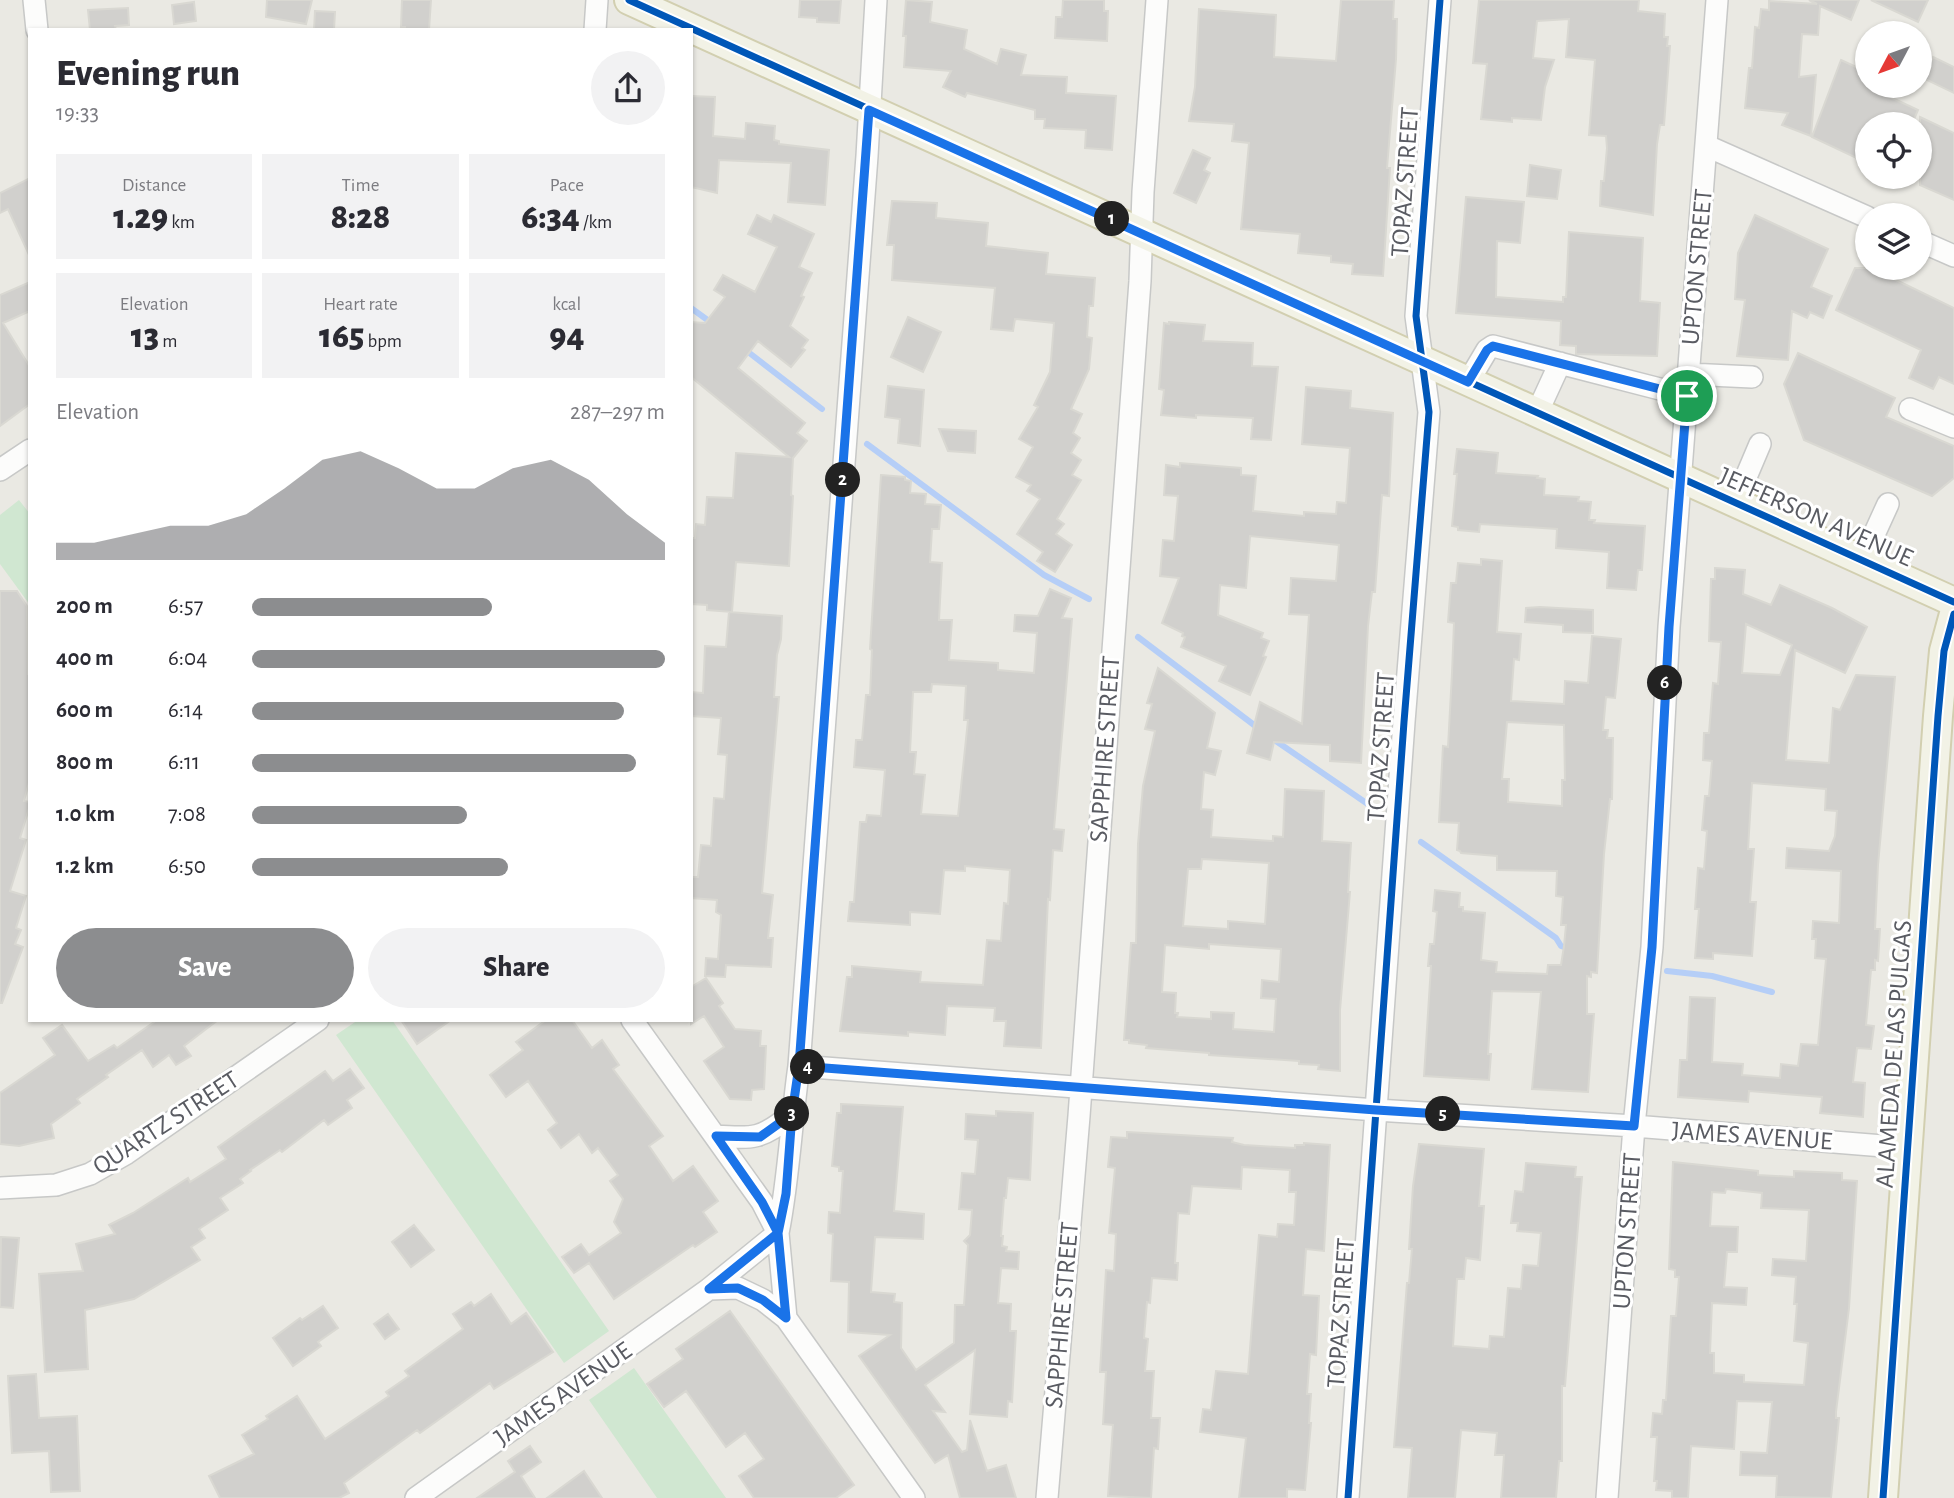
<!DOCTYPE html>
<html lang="en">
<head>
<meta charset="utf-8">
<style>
  :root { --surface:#fff; --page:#f2f2f3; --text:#2b2b33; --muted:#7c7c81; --accent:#8c8d8f }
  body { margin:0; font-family:"Alegreya Sans",sans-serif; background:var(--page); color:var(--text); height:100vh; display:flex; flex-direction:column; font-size:26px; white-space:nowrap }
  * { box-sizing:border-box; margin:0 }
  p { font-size:23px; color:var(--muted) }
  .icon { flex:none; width:38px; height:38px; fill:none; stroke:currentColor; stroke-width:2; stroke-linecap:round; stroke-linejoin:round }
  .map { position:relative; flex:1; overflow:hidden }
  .sheet { position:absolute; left:28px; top:28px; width:665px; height:994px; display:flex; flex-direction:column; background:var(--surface); border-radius:0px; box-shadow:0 2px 5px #0004 }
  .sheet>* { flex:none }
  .needle { width:46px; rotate:229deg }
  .controls { position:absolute; left:1855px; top:21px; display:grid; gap:14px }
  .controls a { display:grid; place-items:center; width:77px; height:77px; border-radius:50%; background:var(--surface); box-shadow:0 2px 5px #0004; font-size:35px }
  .pin { position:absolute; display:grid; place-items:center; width:60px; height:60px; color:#fff; margin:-30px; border:4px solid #fff; border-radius:50%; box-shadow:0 2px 7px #0007 }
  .km { position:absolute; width:35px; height:35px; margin:-18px; border-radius:50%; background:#222; color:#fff; font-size:19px; line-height:35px; text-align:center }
  .round { display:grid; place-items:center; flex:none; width:74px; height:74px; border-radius:37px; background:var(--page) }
  .head { display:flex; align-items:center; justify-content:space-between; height:119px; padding:0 28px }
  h1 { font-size:38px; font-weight:800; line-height:52px }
  .metrics { display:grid; grid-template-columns:repeat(3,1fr); gap:10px; height:119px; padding:7px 28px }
  .metrics div { display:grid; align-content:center; border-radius:0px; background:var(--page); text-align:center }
  .metrics b { font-size:35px; font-weight:800 }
  .metrics small { font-size:19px; font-weight:400 }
  .metrics p { font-size:19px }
  .chart { height:196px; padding:14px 28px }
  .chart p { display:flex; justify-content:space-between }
  .chart svg { width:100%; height:126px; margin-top:7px; fill:var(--accent); opacity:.7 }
  .button { display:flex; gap:14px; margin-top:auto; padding:14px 28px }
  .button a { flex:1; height:80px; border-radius:42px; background:var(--accent); color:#fff; font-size:28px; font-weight:800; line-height:80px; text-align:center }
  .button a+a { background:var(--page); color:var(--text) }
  ul { padding:0 28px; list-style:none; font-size:23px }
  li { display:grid; grid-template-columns:112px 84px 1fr; align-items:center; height:52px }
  li i { height:18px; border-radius:9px; background:var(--accent) }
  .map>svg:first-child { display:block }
</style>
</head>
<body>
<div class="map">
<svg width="1954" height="1498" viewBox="0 0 1954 1498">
  <rect width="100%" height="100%" fill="#eae9e3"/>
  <path fill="#d0e7d1" d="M19,500l11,14v91l-30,-41v-49z
    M358,1020h34l217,311 -45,32 -228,-328z
    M634,1368l92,130h-69l-68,-98z"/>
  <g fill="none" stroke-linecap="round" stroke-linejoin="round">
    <path stroke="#b5cef7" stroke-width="6" d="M691,308l22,16
      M743,348l79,61
      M867,444l177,131 45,24
      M1138,637l120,91
      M1273,739l102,70
      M1421,842l135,96 5,8 9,3
      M1667,971l45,5 60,16"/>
  </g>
  <path fill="#d1d0cd" stroke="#d9d8d2" stroke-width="2" fill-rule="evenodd" d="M267,0h45l-6,24 -40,-7z
    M402,0h29l-2,30h-24v-3h-4z
    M800,0h41l-2,23 -22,-1v-4l-18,-1z
    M906,0l26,2 -2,20 37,8 -3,19 33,15 4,-15 25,6 -5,20 46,2 -1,16 50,3 -4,54 -27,-2 1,-18 -42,-2 1,-9h-10v-9l-68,-17 -2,4 -22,-10 8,-16 -47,-4 2,-31h-3z
    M1063,0h41v11h4l-1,30 -52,-3 1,-21h6z
    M1341,0h53l-1,19h4l-1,40 -9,109h3l-7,108 -31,-2 1,-10 -22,-2v-6l-33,-3 2,-19 -59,-5 8,-86 -17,-2 2,-17 -45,-3 6,-34 4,-78 77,6 -2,42 62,4z
    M1479,0h160l-1,11 27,3 -1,23h4l-1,9h3l-6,79h-4l-3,19 -4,71 -53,-9 1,-25h3l3,-33 -1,-12 -17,-1 6,-75 -29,-3 3,-38 -32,2 -4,37 21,2 -9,27 -4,33 -29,-2v4l-31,-3 6,-55 -14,-1z
    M1809,0h50l-8,20 -31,-14 -2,29 -16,-1 -3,43 17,-2 -5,61 -29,-11 6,-12 -43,-5 4,-40h3l3,-41 4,1 2,-19 8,1v-9l48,3z
    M1871,0h57l-10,22z
    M194,2l2,19 -22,3 -2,-19z
    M128,8l1,17 -14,1 1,4h-26l-2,-20z
    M315,11l20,1 -1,18h-20z
    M1933,57l21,10v26l-31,-15z
    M1841,60l26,12v14l51,24 -6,14h-45v39l-55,-26z
    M691,96l24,1 -2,39 32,3 1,-16 29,3 -1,14 5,1v3l50,6 -4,55 -37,-3 3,-39 -72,-3 -2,33 -26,-6z
    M1920,117l34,16v67l-34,-15z
    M1193,150l17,8 -6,12 6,3 -14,30 -22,-10z
    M1530,165l31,5 -4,29 -30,-3z
    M30,178v79l-22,-48 -8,4v-20z
    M1466,197l58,5 -4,41 -23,-2 -1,56 67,5v-5h3l3,-65 74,6 -3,63 20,2 -3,53 -81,-2v-8l-16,-1 1,-24 -105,-8z
    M892,201l45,2 -1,15 52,5 -2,23 62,7 -2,21 49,4 -2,28h-4l-2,31 5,1 -3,31 -18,40 11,5 -9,19 7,5 -9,15 10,7 -9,15 9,5 -24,39 7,5 -8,10 16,11 -17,27 -18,-11 6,-9 -26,-18 23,-35 -13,-8 4,-6 -15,-8 17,-30 -14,-8 19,-32 -4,-2 16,-33 4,-49 -39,-4 -2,12 -22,-2 4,-41 -103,-8 2,-35h-7z
    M757,215l14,7 3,-7 40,19 -15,33 13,6 -11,23 3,1 -14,29 18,14 -6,8 3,2 -14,17 -33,-26 -20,27 67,55 -8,10 10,8 -14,17 -2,37 2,1 -4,70 -53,-4 -4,50 -25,-2v-5l-16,-1v-66h4l1,-14 9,1 2,-28 26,1 3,-45 53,4 -98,-80v-55l14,1 20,-26 -11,-7 9,-15 32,17 22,-45 -29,-13z
    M1755,215l73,34 -17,38 21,9 -9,22 -13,-6 -3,6 -15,-7 -4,49 -51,-4 8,-56 -10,-1 3,-46z
    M1855,268h23l14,6 -2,3 64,31v76l-15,-7 -6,12 -24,-11 12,-28 -85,-40z
    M30,282v29l-27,12 27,44v37l-30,22v-131z
    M908,317l33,15 -18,40 -32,-15z
    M1169,322l36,3 -2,16 50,2 -1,23 26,1 -7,73 -20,-1 2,-21 -57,-3v3l-35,-3 3,-25 -5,-1 5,-66 5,1z
    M1798,353l97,45 -9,19 68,29v32l-22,18 -128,-56 -20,-56z
    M888,386l36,4 -4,56 -22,-3 2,-24 -15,-2z
    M1306,387l45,4 -1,17 43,5 -4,83 -7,-1 -7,97h-3l-4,34 -7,137 -31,-2v-16l-56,-3 -4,18 -23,-7 13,-51 42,22 7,-109 -20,-1 2,-36 45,3 3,-36 -89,-9 -4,52 -26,-3 -2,30 45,18 -2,5 8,3 -6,15 3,1 -16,38 -31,-14 7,-15 -45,-19 4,-10 -3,-1 1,-3 -21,-10 17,-45 -19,-2 3,-36 11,1 4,-45 -14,-1 2,-30 14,2v-4l61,5v7l15,1 -3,35 51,5v-4l32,2 1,-12 9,1 4,-55 -48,-4z
    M939,429l37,2 -1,22 -27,-2z
    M1457,449l41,4 -2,20 42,3 -1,2 8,1 -1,16 35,2 -1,4 13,1 -2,18h6l-1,3 51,3 -3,44h-4l-2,20 -29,-2 2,-36 -53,-4 1,-19 -77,-5 -1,8 -21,-2v-3l-6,-1 5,-52h-3z
    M881,475l24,2v3l6,1 -1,12 16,1 -1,10 16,1 -2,24h-7l-2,33 12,1 -3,57h13l-3,40 49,3v7l36,3 3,-40 -23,-2 1,-16 23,1 12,-27 21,9 -9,20 10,1 -18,210 10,1 -2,21 -9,-1 -3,50 -2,-1 -7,149 -37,-2 2,-25h-12l1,-13 -48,-2 -2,29 -37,-3v4l-68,-5 7,-54h5v-11l69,6 -1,10 63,3 4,-45 14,1 3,-38 4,1 2,-34 -45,-4v5l-21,-1 -4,44 -30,-2v13l-62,-4 2,-19h4l6,-80h6l1,-7 14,1 4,-46 -31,-3 2,-27h6l4,-45h4l2,-45 -2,-1zM932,684l34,2 -2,34h4l-10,96 -37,-2 4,-39 -11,-1 2,-22h-6l3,-60h18z
    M1481,559l21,2 -5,71 24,2 -2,26 -5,-1 -3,42 53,3 1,-23 23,2 4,-47 29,3 -6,59 -9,-1 -3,33h5l-1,8h6l-1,61h-2l-6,55 -7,119 -6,-1v5l-4,-1v38h7l-6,78 -56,-3 9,-97 -49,-1 -4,63h3l-2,26 -65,-4 7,-110h-3l2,-22h4l3,-32 -4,-1 2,-21 25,3 -1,14h4v4l22,2 -4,47 16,2 -1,10 51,2 1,-9h13l3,-19 2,-21h-5l2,-28 -7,-1 1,-25 -60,-1v-14l-36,-3 -1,-2 -3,-1 2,-27 -20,-1 4,-76 5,1 4,-74 2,-50 -6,-1 3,-39h5l2,-20 23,2zM1507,722l57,3 1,55h-3v26l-54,-4 1,-23h-7z
    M1715,568l30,2 -2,24 28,11 9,-20 52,23 35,19 -22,46 -50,-23 -9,110 43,3 4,-55 7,2 16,-35 39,2 -17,188 -3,64h5l-2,32 -3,-1v10h-4l-5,55 8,1 -3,23 -14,-1 -4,34 12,1 -2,34 -43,-4 2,-16 -73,-6 -1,11 -70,-5 2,-37h7l3,-63 25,1 -3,64 31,2 -1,11 38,3 1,-14 17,2 3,-22 17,1 8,-86 -11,-1 1,-19h-4l1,-18 26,2 2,-52 -55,-3 1,-20 42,3 6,-15 2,-25 -12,-1 1,-21 -74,-6 -4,66h6l-4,53h6l-4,54 -39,-3v6l-18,-1 4,-49h-4l3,-41 6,1 3,-38 -5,-1 3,-34h4l3,-35 -9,-1 1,-27h5l4,-50 5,1 3,-42 -12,-1 2,-62h4zM1746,624l46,21 -12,30 -38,-2z
    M0,591h17l10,15 1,68h2v105l-6,22 6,1v3l-10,33 6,2 -16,51 16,5 -10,32 5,2 -6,14 8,3 -21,56h-2z
    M1540,607l53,3v23l-30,-1v-7l-38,-3 1,-14z
    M729,612l53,4 -1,23 -4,16 -3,42h5l-17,196 11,2 -5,43h5l-2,29 -45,-2 -1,12 -20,-1 1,-18 12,1 3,-44 -5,-3 1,-12 -26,-2v-21h7l3,-32 10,1 3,-48 10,1 3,-44 -9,-1 3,-36 -30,-2v-24l12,1 2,-47 21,1z
    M1158,668l57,45 -8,35 14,3 -6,24 -11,-3 -3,37 12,1 -2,27 62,4v-5l10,1 2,-48 39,2 -2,50 29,2 -3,49h2l-10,118v61l-22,-2 1,-4 -20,-1v-3l-90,-6v-2l-63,-5 1,-3 -18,-2v-3h-5l7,-97h5l2,-99 5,-58 12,-55 -10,-2 7,-25 -5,-1zM1202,859l67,4 -4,61 -37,-3v8l-45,-3 5,-57h13zM1209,944l72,5 -2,33 -17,-2 -1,18 15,1 -2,33 -41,-3 1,-16 -23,-1v7l-34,-2 1,-4h-3l1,-20 -14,-1 3,-47 44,4z
    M706,978l17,25 -4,3 16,23 26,2 -1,15h6l-2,43 -12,1 -1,10 -21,-1 -26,-38 20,-14 -20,-31 -13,8v-37z
    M157,1020h61l-34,26 7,10 -15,9 -7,-10 -16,12 -11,-17 -36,25 2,2 -31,22 3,4 -29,21 3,14 -35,8 -19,-2v-51l55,-38 -12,-17 19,-13 26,36 26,-16 3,3z
    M401,1020h50l-34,24z
    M546,1020h26l20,28 10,-8 17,25 -6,4 50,67 -14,10 24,35 20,-15 25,35 -15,11 14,20 -22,15 -2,-2 -79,54 -25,-36 -15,10 -12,-16 19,-13 8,11 32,-22 -7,-11 9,-23 -13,-18 8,-6 -20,-27 -6,5 -13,-19 -18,14 -13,-18 9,-7 -29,-42 -22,16 -16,-22 33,-25 -7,-8z
    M350,1069l14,19 -17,12 5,8 -24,17 -4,-5 -42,32 -2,-2 -30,20 1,1 -11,8 3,4 -23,15 8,12 -29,19 6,9 -14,9 9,13 -66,39 -49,11 3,59 -43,3 -6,-98 44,-3 -7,-27 39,-10 -6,-9 24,-12 55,-35 2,4 36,-23 -8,-12 107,-76 8,10z
    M841,1104l62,3 -9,104 30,3 -1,25 -48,-2 -4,55 24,2 -1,8 8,1 -1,45 15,22 38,-27 1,-38h9l4,-60 -4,-4 6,-6 2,-25 -13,-1 3,-36 13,1 3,-34 -13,-1 1,-25 30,2v-5l37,2 -3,67 -22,-2 -2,20h-2l-3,38h2l-1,10 5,1 -1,4 13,1 -1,17 -17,-1 -3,35 13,1 -1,27h6l-4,71 -4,-1 -1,16 -37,-3 5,-64 -50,35 20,27 -12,-1 29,41 5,-2 3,-30 17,51 19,-6 10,33h-56l-12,-43 -13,8 -76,-107 31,-21 -42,-3 1,-50 -18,-1 2,-47 -5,-1 1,-21 11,1 3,-42h-4v-4l-7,-1 5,-53h4z
    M1127,1132l106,6 -1,4 12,3 51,3v-3h9v-2l26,2 -6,106 -18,-2 -3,46 16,1 -3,59 -6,-1 -3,40h4l-2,29h2l-6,67 -18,-1v9h-48l7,-60 -46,-6 3,-23 8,1 5,-39 32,3 11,-139 18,2 1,-13 16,1 2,-33h-7l1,-22 -48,-3 -1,22 -49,-3 -3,28 -11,-1 -3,50h3l-1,17 -25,-2 -2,25 -3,-1 -3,36 4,1 -3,32h9l-3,47h9l-2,31 -4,-1 -3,50 -43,-2 5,-71 -10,-1 3,-52h-6l6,-102 8,1 2,-37 -7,-1 6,-65 -7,-1 3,-30 16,1z
    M1419,1144l65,5 -5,57h5l-4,54 -14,-2 -2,21h-7l-4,67 36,3 1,-13 14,1 4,-49 13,1 2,-24 15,1 3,-33 -24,-2 1,-8h-7l4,-32 8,1 3,-29 50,4 -1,10h7l-17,209h-3v75h-3l-3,37h-55l3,-43h-9l2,-22 -36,-3 -6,68h-47l4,-50 -18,-1 13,-164h2l3,-34h-3l4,-63z
    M1673,1162l85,9v4l36,2v-6l48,2v7l15,1 -8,127 -13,104v6h3l-8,80 -55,-1 1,-21 -37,-1 1,-23 26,1 5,-51 -35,-1 -3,48 -43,-3 -3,52h-16v-7l-16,-1 1,-9h-3l3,-44h-6l2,-24 9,1 1,-14h3l5,-84h5l3,-39h-4v-7l-6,-1zM1726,1189l36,4 -1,15 48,2 -3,51 -33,-2 -1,16 24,2 -2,27h3l-3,37 14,2 -4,42 -60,-3v-7l-30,-2v-20h-4l2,-50 34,2 1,-17 -23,-1 3,-35h10l1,-25 -28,-1 2,-34 13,1z
    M414,1225l20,25 -23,17 -19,-25z
    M1,1237l18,1 -6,70 -13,-1z
    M491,1294l20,30 15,-11 27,39 -59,37 -4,-6 -70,50 -3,-3 -73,53 5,10 -10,5h-119l-11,-22 45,-22 -12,-19 26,-16 -2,-3 31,-20 28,43 64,-43 -3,-4 23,-16 -4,-5 58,-42 -10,-15 18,-12 3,4z
    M323,1306l15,22 -20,14 3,4 -28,20 -20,-28 27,-20 2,2z
    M730,1311l124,174 -18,13h-82l-15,-22 25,-17 -19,-26 -19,14 -40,-56 -22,16 -17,-23 36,-25 -7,-10z
    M388,1314l11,15 -14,10 -11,-15z
    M36,1374l3,44 38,-2 3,75 -29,1 -2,-41 -37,2 -4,-77z
    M530,1446l11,16 -20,14 14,22h-58l38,-26 -7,-11z
    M584,1471l18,27h-55z"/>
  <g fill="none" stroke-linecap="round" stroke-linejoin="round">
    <defs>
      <path id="minor" d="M34,0l3,30
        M595,30l2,-30
        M1707,146l160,71
        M1920,241l34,15
        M1688,374l64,3
        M1468,382l19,-32 6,-4 194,50
        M1910,409l44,18
        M1537,413l23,-50
        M0,470l30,-20
        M1735,503l25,-59
        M1862,561l26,-57
        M632,1020l130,182 16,31 8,85 128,180
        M799,1066l577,44 258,16 274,22
        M716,1136c38,3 46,3 76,-22
        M0,1188l56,-3 34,-11 37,-21 191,-133
        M778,1233c11,-55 13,-111 21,-167l68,-910 9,-156
        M709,1289l29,-1 25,12 23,18
        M416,1498l293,-209 69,-56
        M1047,1498l32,-382 61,-835 3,-89 14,-192
        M1348,1498l56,-776 25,-310 -13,-96 24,-316
        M1607,1498l27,-372 18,-179 17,-320 48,-627"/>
      <path id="major" d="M629,0l1325,602
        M1883,1498l55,-782 6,-65 10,-37"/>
    </defs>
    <use href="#minor" stroke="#c7c8c7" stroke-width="24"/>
    <use href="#major" stroke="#d2cfb0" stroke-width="32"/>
    <use href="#minor" stroke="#fcfcfb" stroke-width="21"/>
    <use href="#major" stroke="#f2f2e6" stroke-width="28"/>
    <defs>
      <path id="cycleway" d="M629,0l1325,602
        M1348,1498l56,-776 25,-310 -13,-96 24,-316
        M1883,1498l55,-782 6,-65 10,-37"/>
    </defs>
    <use href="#cycleway" stroke="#fff" stroke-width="11"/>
    <use href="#cycleway" stroke="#0057b8" stroke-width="7"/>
  </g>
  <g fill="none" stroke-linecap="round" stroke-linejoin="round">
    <defs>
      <path id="route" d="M1687,396l-194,-50 -6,4 -19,32 -599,-272 -70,956 -7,48 -6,80 -8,39 -69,56 29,-1 25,12 23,18 -8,-85 -16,-31 -46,-66 44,1 32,-23 7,-48 577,44 258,16 18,-179 17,-320 18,-231"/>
    </defs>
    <use href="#route" stroke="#fff" stroke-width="14"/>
    <use href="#route" stroke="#1a73e8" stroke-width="9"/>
  </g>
  <g text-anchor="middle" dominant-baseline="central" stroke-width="6" stroke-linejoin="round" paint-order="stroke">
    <g font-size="26" fill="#595b62" stroke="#fff">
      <text transform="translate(1405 182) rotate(-86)">TOPAZ STREET</text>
      <text transform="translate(1697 267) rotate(-85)">UPTON STREET</text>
      <text transform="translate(1816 517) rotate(24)">JEFFERSON AVENUE</text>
      <text transform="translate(1381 747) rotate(-86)">TOPAZ STREET</text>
      <text transform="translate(1105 749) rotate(-86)">SAPPHIRE STREET</text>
      <text transform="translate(1894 1054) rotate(-86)">ALAMEDA DE LAS PULGAS</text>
      <text transform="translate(166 1123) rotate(-33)">QUARTZ STREET</text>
      <text transform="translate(1752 1136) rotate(4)">JAMES AVENUE</text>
      <text transform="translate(1627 1231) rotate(-86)">UPTON STREET</text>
      <text transform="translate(1341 1313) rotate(-86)">TOPAZ STREET</text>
      <text transform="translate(1062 1315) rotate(-85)">SAPPHIRE STREET</text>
      <text transform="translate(563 1394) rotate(-35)">JAMES AVENUE</text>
    </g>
  </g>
</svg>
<div class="controls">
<a><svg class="needle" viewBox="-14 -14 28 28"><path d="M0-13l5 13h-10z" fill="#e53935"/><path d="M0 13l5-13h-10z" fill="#7c7c81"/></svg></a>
<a><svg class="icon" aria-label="locate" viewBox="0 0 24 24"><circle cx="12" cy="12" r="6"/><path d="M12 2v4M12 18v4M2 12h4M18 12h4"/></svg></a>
<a><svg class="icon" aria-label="layers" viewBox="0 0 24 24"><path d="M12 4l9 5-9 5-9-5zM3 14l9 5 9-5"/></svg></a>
</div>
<div class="pin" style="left:1687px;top:396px;background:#1e9e55"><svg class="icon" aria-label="arrive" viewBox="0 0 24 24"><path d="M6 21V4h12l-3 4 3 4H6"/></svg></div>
<b class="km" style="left:1112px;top:219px">1</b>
<b class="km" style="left:843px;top:480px">2</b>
<b class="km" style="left:792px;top:1114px">3</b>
<b class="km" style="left:808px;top:1067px">4</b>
<b class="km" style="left:1443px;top:1114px">5</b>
<b class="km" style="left:1665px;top:683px">6</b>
<section class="sheet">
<div class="head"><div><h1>Evening run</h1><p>19:33</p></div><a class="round"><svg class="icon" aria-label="share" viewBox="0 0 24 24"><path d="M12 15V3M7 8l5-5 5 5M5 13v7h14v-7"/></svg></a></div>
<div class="metrics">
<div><p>Distance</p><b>1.29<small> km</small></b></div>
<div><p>Time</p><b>8:28</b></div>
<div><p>Pace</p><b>6:34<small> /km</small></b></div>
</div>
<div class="metrics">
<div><p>Elevation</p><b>13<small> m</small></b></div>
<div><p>Heart rate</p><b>165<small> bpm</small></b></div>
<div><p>kcal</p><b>94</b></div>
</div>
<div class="chart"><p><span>Elevation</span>287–297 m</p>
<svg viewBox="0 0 160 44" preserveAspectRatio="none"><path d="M0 44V38L10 38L20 35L30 32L40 32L50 28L60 19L70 9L80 6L90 12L100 19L110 19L120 12L130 9L140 16L150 28L160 38V44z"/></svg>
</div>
<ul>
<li><b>200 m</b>6:57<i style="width:58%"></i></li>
<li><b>400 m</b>6:04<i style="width:100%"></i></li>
<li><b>600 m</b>6:14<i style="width:90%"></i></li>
<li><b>800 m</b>6:11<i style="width:93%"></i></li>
<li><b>1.0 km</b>7:08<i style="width:52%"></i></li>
<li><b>1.2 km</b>6:50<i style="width:62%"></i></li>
</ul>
<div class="button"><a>Save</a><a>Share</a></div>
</section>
</div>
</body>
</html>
